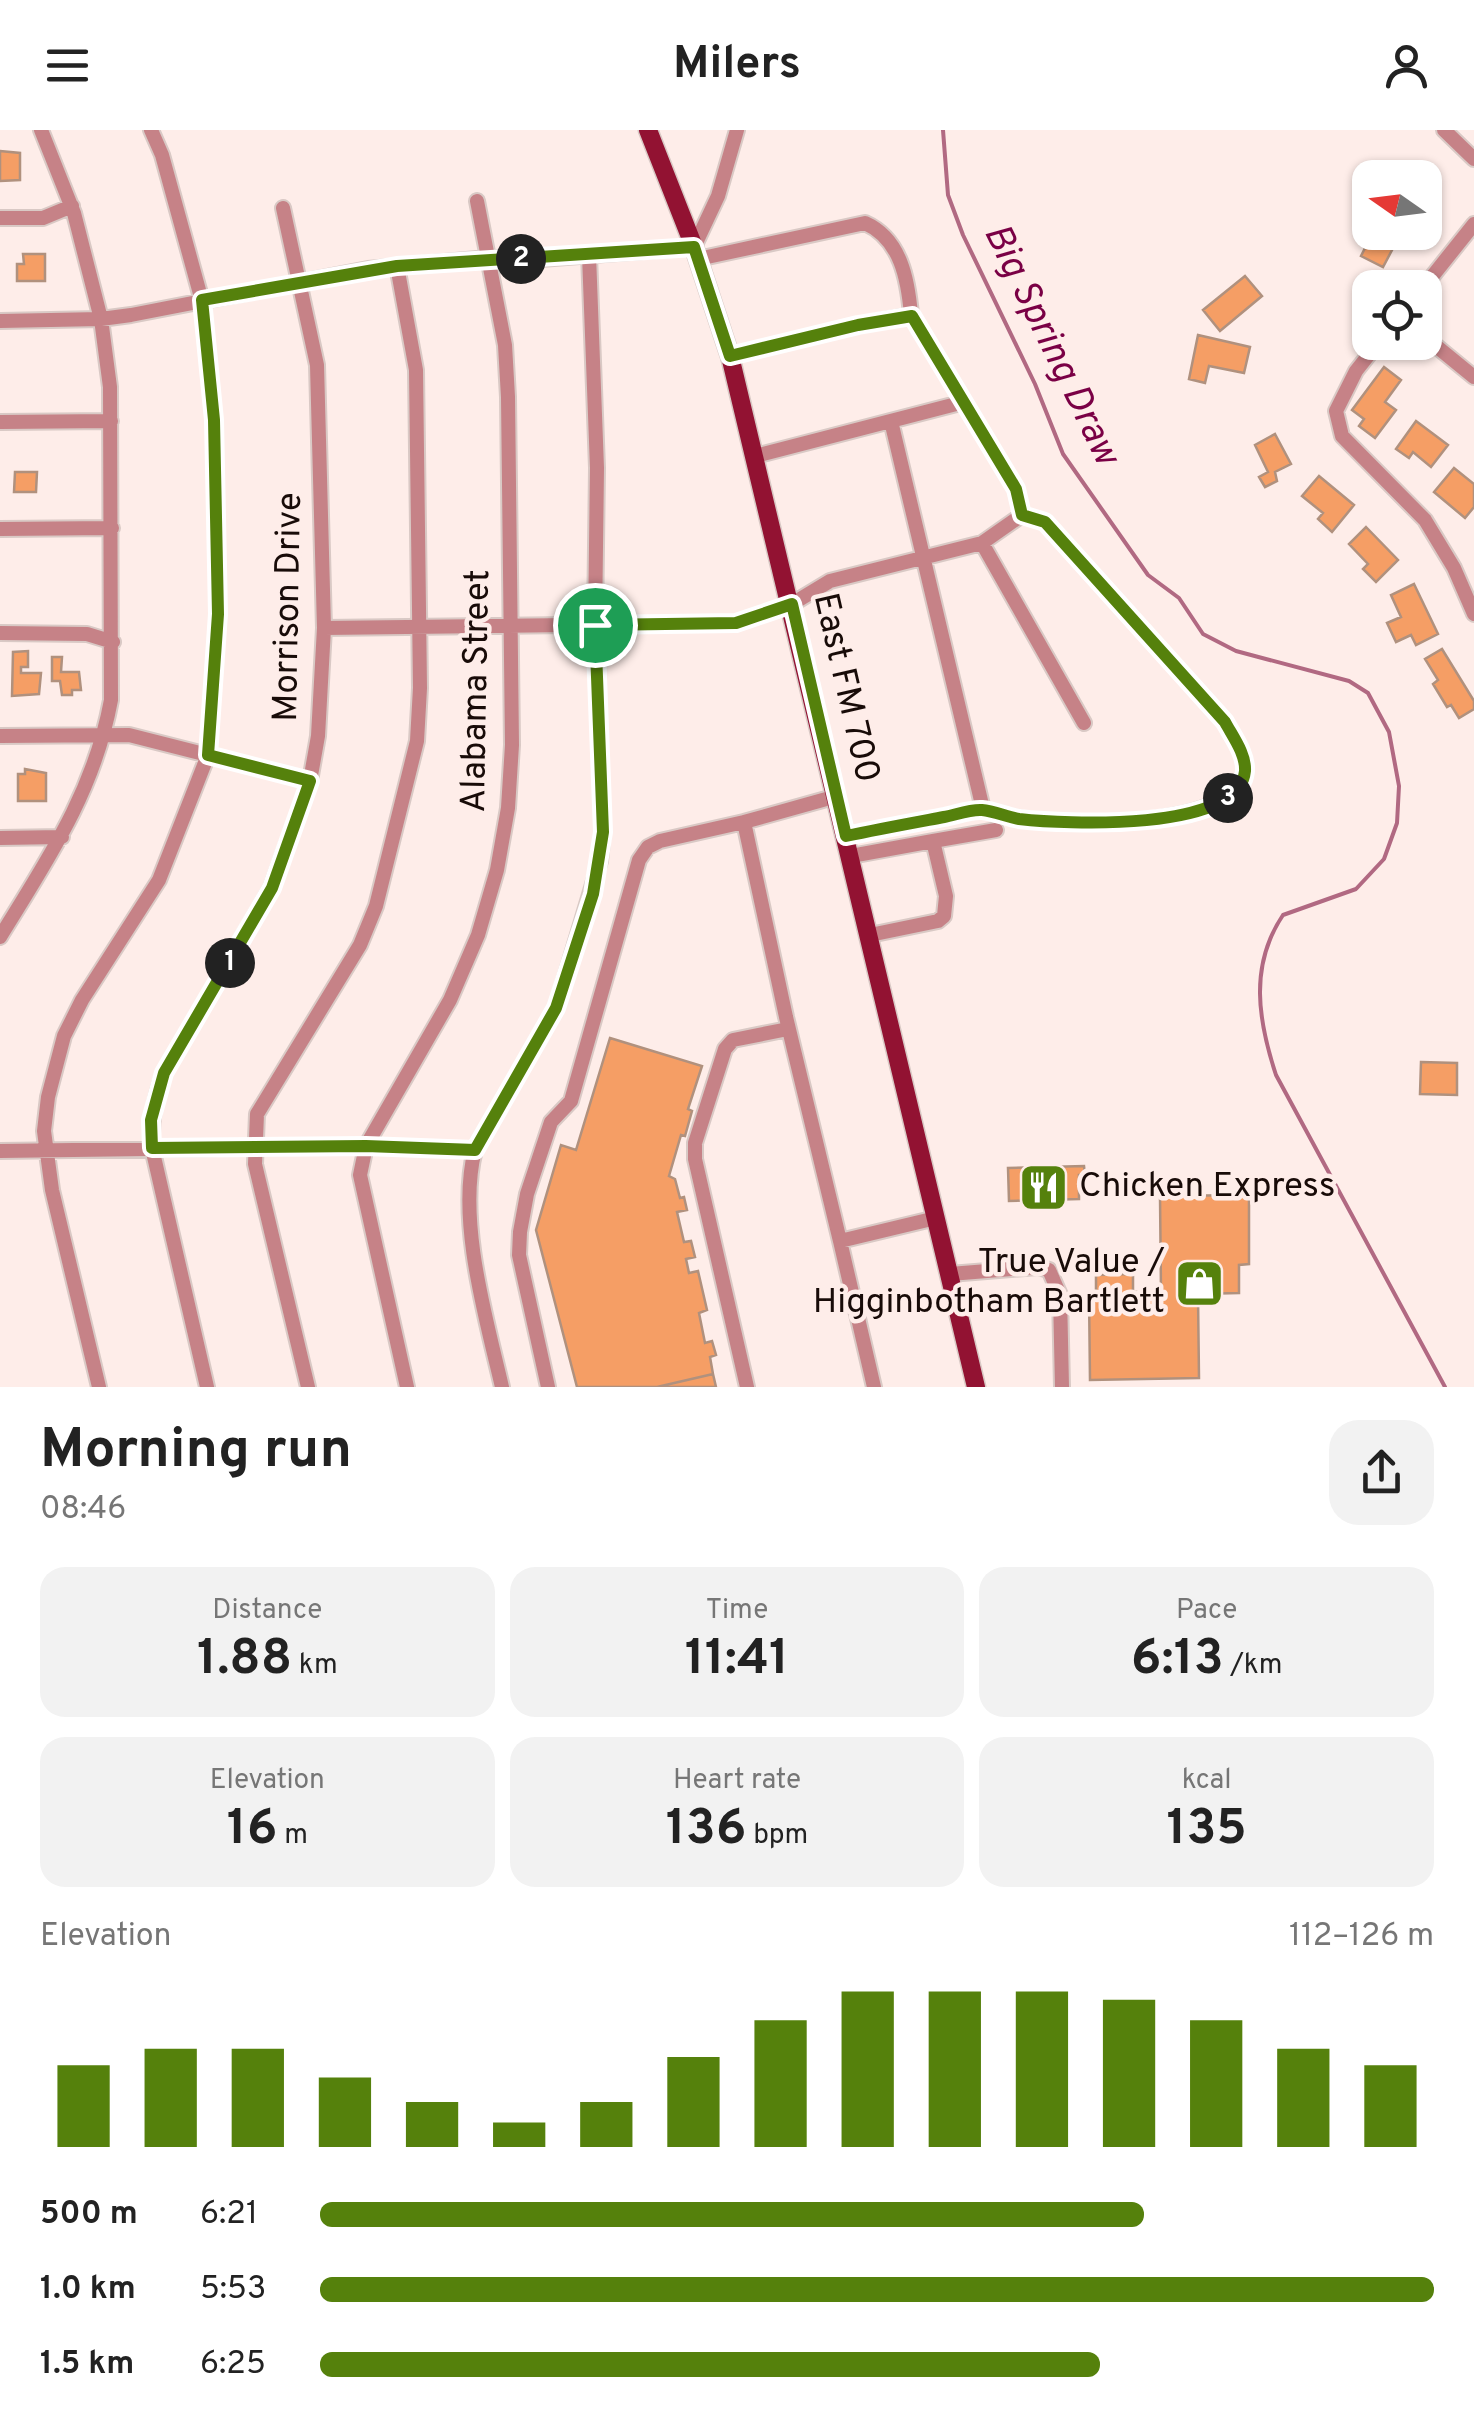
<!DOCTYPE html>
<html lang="en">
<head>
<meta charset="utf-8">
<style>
  :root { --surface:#fff; --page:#f2f2f2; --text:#222; --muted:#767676; --accent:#55810c }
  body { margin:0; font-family:Overpass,sans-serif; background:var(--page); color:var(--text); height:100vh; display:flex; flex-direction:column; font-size:38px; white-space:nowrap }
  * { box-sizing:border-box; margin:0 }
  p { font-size:32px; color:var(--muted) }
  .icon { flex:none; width:55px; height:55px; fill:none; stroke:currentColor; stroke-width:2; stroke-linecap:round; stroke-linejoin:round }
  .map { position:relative; height:1257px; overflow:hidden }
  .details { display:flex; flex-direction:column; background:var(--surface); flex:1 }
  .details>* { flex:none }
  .needle { width:65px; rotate:284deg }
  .buttons { position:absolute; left:1352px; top:30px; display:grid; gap:20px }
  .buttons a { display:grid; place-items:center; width:90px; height:90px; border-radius:20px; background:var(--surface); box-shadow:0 2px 8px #0004; font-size:50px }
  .pin { position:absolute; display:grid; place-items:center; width:85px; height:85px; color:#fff; margin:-42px; border:5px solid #fff; border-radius:50%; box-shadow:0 2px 10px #0007 }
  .km { position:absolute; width:50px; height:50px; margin:-25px; border-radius:50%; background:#222; color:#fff; font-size:28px; line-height:50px; text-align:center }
  .round { display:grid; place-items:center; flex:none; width:105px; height:105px; border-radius:30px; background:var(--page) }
  .headline { display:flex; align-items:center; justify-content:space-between; height:170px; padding:0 40px }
  h1 { font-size:55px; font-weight:700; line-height:75px }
  .figures { display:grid; grid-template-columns:repeat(3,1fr); gap:15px; height:170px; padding:10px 40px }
  .figures div { display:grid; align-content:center; border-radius:25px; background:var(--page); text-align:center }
  .figures b { font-size:50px; font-weight:700 }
  .figures small { font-size:28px; font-weight:400 }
  .figures p { font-size:28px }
  .chart { height:280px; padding:20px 40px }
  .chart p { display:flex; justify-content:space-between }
  .chart svg { width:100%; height:180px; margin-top:10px; stroke:var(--accent); stroke-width:6 }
  ul { padding:0 40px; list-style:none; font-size:32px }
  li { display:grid; grid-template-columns:160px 120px 1fr; align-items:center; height:75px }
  li i { height:25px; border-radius:12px; background:var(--accent) }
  header { display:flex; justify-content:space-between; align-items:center; height:130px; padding:0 40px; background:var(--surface); font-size:45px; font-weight:700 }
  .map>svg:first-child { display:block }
</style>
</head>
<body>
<header><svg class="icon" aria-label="menu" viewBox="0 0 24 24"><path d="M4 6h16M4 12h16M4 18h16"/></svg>Milers<svg class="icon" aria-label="person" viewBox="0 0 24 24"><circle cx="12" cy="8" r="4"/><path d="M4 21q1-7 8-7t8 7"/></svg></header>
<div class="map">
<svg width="1474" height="1257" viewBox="0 0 1474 1257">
  <rect width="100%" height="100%" fill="#feede9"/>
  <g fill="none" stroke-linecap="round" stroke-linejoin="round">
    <path stroke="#b16982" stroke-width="4" d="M943,0l5,65 15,40 72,149 28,70 85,121 31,23 24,36 33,17 113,30 19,12 21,39 10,54 -2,37 -13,36 -28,30 -73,26c-34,51 -25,105 -7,160l169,312"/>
  </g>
  <path fill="#f59e65" stroke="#b0917e" stroke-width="2.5" d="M0,21l20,2v27l-20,1z
    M1373,102h34l-3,7 -5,-2 -16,30 -22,-11z
    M23,124h22v27h-28v-17h7z
    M1245,146l17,20 -42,35 -17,-21z
    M1198,205l52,12 -6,26 -35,-7 -4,17 -16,-4z
    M1384,237l17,13 -16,22 11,8 -21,28 -16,-12 5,-7 -12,-9z
    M1416,291l32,24 -17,22 -18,-15 -4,6 -13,-9z
    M1275,304l16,30 -16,8 2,9 -12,6 -6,-10 9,-5 -13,-27z
    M1454,338l20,16v23l-9,11 -31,-26z
    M15,342h22l-1,20h-22z
    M1319,346l35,29 -22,27 -14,-13 5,-6 -21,-17z
    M1366,397l32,33 -22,22 -13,-13 5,-5 -19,-20z
    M1414,454l24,50 -22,11 -5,-10 -15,7 -9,-19 14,-6 -10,-22z
    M1442,519l32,52v8l-15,9 -8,-13 -4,2 -14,-23 5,-4 -13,-21z
    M28,521v16h-7v6h20l-2,21 -27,2 1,-44z
    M52,527h10l-1,15h18l2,18h-9v5h-10l-2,-14h-8z
    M25,639l21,4v28h-28v-27h7z
    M610,908l92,28 -14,43 4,2 -7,25 -4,-1 -12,41 6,3 5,19 4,-1 3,13 -10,2 7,30 7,-1 4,16 -9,2 3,14 9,-2 9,39 -8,3 6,30 7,-2 4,14 -6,2 3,17 -56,13h-80l-41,-157 25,-85 15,5z
    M1421,932l36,1v32l-37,-1z
    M1084,1036l1,9h-6v24l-70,2 -1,-33z
    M1249,1065v69l-10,1v28l-41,1 1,84 -109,2 -1,-87h7v-18l37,-1v18h28l-1,-96z
    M713,1244l3,13h-59z"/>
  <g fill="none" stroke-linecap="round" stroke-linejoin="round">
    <defs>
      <path id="minor" d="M1444,0l30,29
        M0,88h43l29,-12
        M698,129l167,-36c36,16 43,57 46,92l105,174 6,26 -40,28 102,180
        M1423,158l51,-64
        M0,191l101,-2 30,-4 237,-46 120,-11 53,1 153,-12 24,-51 19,-66
        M1425,207l49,40
        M1379,212l-23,29 -20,40 6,25 83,84 29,48 20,46
        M730,226l128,-31 53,-10
        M891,291l92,388c44,21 240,24 260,-31 7,-19 -9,-39 -18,-56l-180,-200 -23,-7
        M0,292l111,-1
        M755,326l209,-54
        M0,399l112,-1
        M324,498l412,-5 56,-19 38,-23 152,-38
        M0,503l87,1 26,8
        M0,606l129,-1 181,46
        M837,666l-93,26 42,195 54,224
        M846,706l137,-27
        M0,708l62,-1
        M933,711l63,-11
        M851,726l82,-15 13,55 -2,20 -6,5 -68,14
        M0,807c48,-78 94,-145 111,-237l-1,-313 -9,-68 -27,-106 -33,-83
        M0,1021l366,-5 109,4
        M950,1144l88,-7 11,3 11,25 2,92
        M99,1257l-47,-197 -8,-59 4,-34 16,-61 18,-36 77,-120 49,-125 10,-141 -4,-194 -12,-119 -40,-146 -11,-25
        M207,1257l-55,-239c-1,-28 2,-49 12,-75l107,-185 39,-107 8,-45 6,-108 -7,-263 -34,-157
        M308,1257l-53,-223 2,-50 103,-169 16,-39 41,-165 3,-53 -4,-318 -19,-104
        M407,1257l-47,-212 6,-29 84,-146 28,-65 19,-65 11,-62 4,-63 -4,-348 -3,-52 -28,-144
        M502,1257c-16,-69 -45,-168 -27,-237l81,-142 44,-147 3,-29 -8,-207 2,-157 -8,-213
        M548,1257l-29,-132 1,-23 7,-38 24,-72 20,-21 68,-241 9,-13 12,-6 84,-19
        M747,1257l-52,-228v-16l30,-94 8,-9 55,-11
        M874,1257l-34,-146 96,-23"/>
      <path id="major" d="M648,0l46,117 36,109 246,1031"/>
    </defs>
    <use href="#minor" stroke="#d9c9c5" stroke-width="18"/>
    <use href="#major" stroke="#d9c9c5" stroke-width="21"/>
    <use href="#minor" stroke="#c68287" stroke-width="14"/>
    <use href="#major" stroke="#921232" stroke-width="18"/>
  </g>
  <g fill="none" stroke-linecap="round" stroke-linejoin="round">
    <defs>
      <path id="route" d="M694,117l36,109 128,-31 54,-9 104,173 6,26 23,7 180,200c8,15 21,32 20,49 -6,62 -182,53 -226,48 -12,-2 -25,-8 -37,-9 -11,-1 -27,5 -38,7 -32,6 -65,12 -98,19l-54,-232 -56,19 -141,2 8,207 -10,62 -37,114 -81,142 -109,-4 -214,2 -1,-28 13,-47 108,-185 38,-107 -102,-26 10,-141 -4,-194 -12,-120 195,-34z"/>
    </defs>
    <use href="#route" stroke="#fff" stroke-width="20"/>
    <use href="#route" stroke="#55810c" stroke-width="12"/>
  </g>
  <defs>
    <symbol id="restaurant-square" viewBox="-11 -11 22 22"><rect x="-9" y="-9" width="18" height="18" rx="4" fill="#55810c" stroke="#feede9"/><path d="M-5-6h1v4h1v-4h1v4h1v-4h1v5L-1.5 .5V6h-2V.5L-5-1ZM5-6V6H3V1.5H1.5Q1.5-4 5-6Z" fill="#fff"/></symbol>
    <symbol id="shop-square" viewBox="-11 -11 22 22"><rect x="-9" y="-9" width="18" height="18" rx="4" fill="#55810c" stroke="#feede9"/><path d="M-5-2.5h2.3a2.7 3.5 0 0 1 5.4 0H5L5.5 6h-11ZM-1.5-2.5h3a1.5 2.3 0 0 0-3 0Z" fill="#fff"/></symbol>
  </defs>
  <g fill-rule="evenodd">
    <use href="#restaurant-square" x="1016" y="1030" width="55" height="55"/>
    <use href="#shop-square" x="1172" y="1126" width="55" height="55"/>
  </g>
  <g text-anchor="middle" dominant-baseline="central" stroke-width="9" stroke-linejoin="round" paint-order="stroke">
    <g font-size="35" fill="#180b08" stroke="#feede9">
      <text transform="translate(289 477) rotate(-89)">Morrison Drive</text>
      <text transform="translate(845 558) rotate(77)">East FM 700</text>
      <text transform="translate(477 561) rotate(-89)">Alabama Street</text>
    </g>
    <g font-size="35" fill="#180b08" stroke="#feede9" text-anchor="start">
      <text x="1079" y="1057">Chicken Express</text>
      <text x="1165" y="1133" text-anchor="end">True Value /<tspan x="1165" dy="40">Higginbotham Bartlett</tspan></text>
    </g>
    <g font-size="38" font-style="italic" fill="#7a0045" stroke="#feede9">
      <text transform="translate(1050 215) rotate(64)">Big Spring Draw</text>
    </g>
  </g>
</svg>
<div class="buttons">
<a><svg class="needle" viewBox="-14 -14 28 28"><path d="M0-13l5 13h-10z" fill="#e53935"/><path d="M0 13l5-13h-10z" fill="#767676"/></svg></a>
<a><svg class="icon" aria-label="locate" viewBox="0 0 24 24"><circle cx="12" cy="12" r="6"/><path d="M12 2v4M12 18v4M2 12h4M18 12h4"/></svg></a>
</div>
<div class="pin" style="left:595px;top:495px;background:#1e9e55"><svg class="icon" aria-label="arrive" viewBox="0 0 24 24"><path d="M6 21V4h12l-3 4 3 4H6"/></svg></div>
<b class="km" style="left:230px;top:833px">1</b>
<b class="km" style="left:521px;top:129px">2</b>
<b class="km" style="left:1228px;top:668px">3</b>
</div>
<section class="details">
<div class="headline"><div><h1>Morning run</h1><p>08:46</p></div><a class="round"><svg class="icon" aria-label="share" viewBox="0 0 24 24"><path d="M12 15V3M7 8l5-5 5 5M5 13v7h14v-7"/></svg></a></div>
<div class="figures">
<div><p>Distance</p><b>1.88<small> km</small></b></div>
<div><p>Time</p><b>11:41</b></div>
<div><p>Pace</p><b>6:13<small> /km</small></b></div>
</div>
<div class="figures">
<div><p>Elevation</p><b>16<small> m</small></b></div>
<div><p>Heart rate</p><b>136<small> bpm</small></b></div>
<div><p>kcal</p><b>135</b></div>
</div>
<div class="chart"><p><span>Elevation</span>112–126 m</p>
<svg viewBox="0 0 160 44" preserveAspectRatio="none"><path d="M5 44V24M15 44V20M25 44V20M35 44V27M45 44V33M55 44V38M65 44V33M75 44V22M85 44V13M95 44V6M105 44V6M115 44V6M125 44V8M135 44V13M145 44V20M155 44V24"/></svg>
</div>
<ul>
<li><b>500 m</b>6:21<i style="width:74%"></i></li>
<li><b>1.0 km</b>5:53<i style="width:100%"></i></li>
<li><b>1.5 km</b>6:25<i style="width:70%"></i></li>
</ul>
</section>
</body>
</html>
